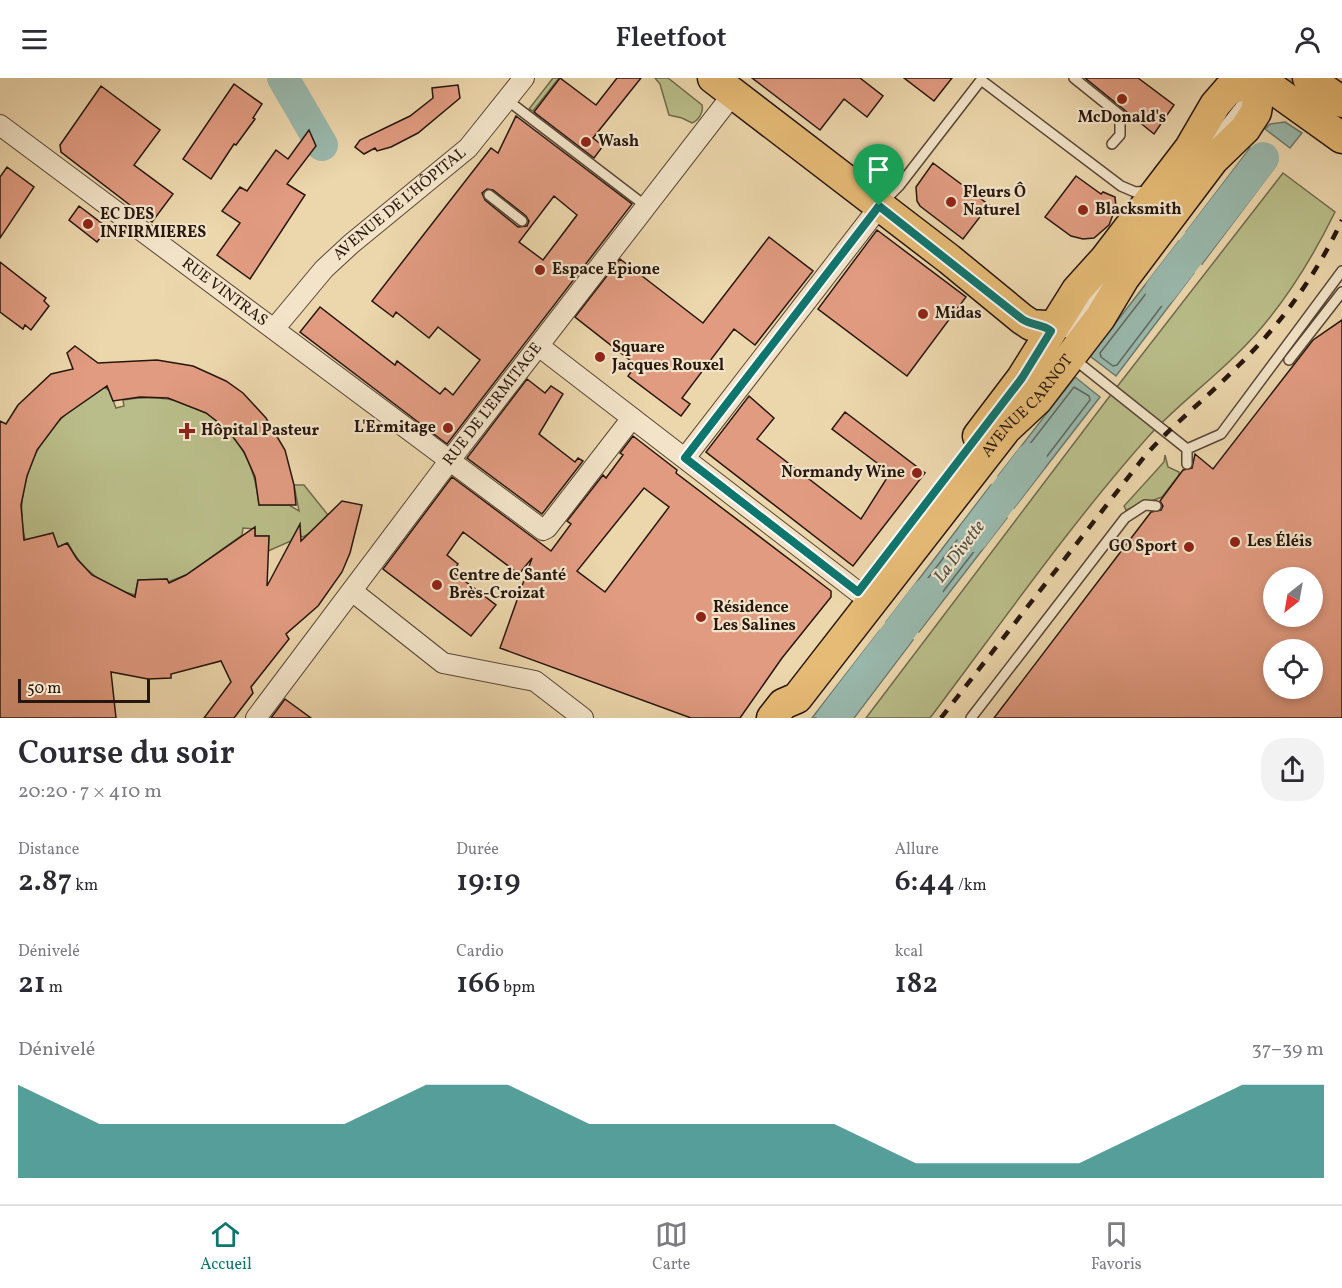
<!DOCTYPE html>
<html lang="fr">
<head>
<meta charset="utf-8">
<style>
  :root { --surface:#fff; --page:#f2f2f3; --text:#2b2b33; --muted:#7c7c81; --line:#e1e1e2; --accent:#0f766e }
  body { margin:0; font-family:Vollkorn,serif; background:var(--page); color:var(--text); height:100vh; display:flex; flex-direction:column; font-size:22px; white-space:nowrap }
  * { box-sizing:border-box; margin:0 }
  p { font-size:20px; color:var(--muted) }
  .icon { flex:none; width:33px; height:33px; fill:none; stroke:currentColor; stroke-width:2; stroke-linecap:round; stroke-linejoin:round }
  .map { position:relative; height:640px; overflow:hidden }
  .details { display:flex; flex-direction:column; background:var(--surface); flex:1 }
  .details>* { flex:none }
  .needle { width:39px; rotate:211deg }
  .tools { position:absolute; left:1263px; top:489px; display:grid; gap:12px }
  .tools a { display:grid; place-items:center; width:60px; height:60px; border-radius:50%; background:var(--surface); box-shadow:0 3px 9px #0003; font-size:30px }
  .scale { position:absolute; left:18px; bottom:15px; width:132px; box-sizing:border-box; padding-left:6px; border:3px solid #26160e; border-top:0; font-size:16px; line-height:21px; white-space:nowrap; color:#26160e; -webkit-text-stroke:4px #f3e4c9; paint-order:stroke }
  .pin { position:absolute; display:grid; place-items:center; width:51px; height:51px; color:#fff; margin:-62px -26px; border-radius:50% 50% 50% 0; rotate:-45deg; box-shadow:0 0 6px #0007 }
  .pin .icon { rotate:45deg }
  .round { display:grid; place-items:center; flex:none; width:63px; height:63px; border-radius:24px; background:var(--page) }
  .head { display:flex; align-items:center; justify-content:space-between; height:102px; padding:0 18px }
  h1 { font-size:33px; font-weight:600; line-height:45px }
  .stats { display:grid; grid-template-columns:repeat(3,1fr); gap:9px; height:102px; padding:6px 18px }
  .stats div { display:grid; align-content:center }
  .stats b { font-size:30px; font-weight:600 }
  .stats small { font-size:16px; font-weight:400 }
  .stats p { font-size:16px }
  .chart { height:168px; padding:12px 18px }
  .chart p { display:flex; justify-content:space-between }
  .chart svg { width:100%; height:108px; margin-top:6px; fill:var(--accent); opacity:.7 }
  header { display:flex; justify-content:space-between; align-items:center; height:78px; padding:0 18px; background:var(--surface); font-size:27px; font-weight:600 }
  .dock { display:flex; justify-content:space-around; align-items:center; height:84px; border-top:2px solid var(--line); background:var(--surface); font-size:16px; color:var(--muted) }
  .dock a { display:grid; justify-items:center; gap:3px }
  .dock .on { color:var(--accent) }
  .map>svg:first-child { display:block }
</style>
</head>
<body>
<header><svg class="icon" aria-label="menu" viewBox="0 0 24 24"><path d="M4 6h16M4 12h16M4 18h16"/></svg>Fleetfoot<svg class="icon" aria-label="person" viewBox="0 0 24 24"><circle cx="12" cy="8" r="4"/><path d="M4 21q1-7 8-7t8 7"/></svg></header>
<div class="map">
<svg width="1342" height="640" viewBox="0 0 1342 640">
  <rect width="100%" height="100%" fill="#ecd6ac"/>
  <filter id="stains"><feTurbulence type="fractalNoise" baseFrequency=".00333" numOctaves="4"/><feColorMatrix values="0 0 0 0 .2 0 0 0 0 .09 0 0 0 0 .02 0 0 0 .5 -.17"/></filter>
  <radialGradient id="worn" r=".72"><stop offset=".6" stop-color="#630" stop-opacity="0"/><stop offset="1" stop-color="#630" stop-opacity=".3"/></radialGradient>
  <path fill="#b9bd89" stroke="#706a4c" stroke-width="1.5" d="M553,0h6l-26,33 -4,-2z
    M655,0h13l34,27c2,7 -4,16 -10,18l-10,-5 -13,-3 -9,-31z
    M1283,95l52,39c-25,51 -57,102 -98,142 -29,29 -62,53 -90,84 -78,88 -146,186 -217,280h-64l240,-317z
    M88,301l21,11 7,18 8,-2 -1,-6c74,-12 129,30 136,105h30l10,6 -5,-26h10l24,30c-5,10 -16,17 -25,22l-8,-3 -4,7 -23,10 1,-15h-14v-7l-12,-1 -1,7 -56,40 -18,7 -1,-3 -29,1 -3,15c-29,-7 -54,-25 -67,-52l-10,4 -33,-7c-10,-41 3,-85 31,-116 4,-5 9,-8 13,-13 8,-9 13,-22 19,-32z
    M1165,377l3,12 11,5v3l-17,22 -36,13 -2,-4 40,-44z"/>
  <path fill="#99b9ad" stroke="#6b786d" stroke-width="1.5" d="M1285,44l17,11 -12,15 -25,-19 5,-5z
    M1250,70l25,19 -73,97 -16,-32z
    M1179,163l15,32 -78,103 -26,-20z
    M1075,299l25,20 -86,111 -16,-32z
    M991,407l16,33 -88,114 -33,-10z
    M880,552l33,10 -59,78h-42z"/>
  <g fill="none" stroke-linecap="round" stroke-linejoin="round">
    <path stroke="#60685e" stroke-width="1.5" d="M1253,80l12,9v4l-59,78h-4l-8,-18 55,-72z
      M1175,178l5,1 6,17 -69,91 -4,1 -12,-9 -1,-4z
      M1074,309l15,9 1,4 -71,93 -4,1 -9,-19z
      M991,422l8,19 -81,105 -19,-4v-4l88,-115z
      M820,640l61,-79 18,4 1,4 -49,65 -2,6"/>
    <path stroke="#99b9ad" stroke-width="32" d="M283,0l39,67
      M1161,212l102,-132
      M973,458l58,-77
      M833,640l94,-124"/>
  </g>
  <path fill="#e19b81" stroke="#26160e" stroke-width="1.5" fill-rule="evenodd" d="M560,0l36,27 21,-27h24l-48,60 10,8 -9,12 -60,-46z
    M752,0h108l23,18 -16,21 -23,-18 -24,31z
    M904,0h48l-18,23z
    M1085,0h53l36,27 -20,29z
    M234,6l28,20 -9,14 2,1 -19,26 -2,-1 -23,35 -28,-20z
    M458,7l2,13 -42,35 -27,14 -14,4 -2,-3 -11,6 -9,-7 5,-7 50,-24 23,-18 -1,-10z
    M101,8l59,44 -26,35 39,29 -21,28 -91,-70 -1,-7z
    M516,38l116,88 -185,240 -147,-112 20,-25 75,58 2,-4 43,33 5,-6 8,7 27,-35 -42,-33 -9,11 -33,-26 -3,5 -21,-16 119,-153 7,5zM487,111l6,1 33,26 3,5 -2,5 -9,1 -33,-27 -3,-7zM554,118l23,19 -34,45 -24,-18z
    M309,52l7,16 -29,38 18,11 -55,84 -33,-24 23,-32 -18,-12 18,-24 7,4 29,-41 12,9z
    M933,85l56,42 -26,34 -43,-33 -3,-5 -1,-14z
    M7,89l27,20 -34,51v-61z
    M1076,98l25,18 2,-2 12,5 1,10 -7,18 -15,13 -11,1 -12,-3 -26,-19z
    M79,128l29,22 -11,14 -28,-22z
    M877,152l89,67 -59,79 -89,-67z
    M769,159l44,34 -58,74 -21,-16 -52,69 8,6 -9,12 -53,-40 8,-11 -61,-48 45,-58 83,64z
    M0,184l46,36 -2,3 5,5 -18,24 -6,-5 -2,4 -23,-17z
    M1342,242v398h-348l157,-206 10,-2 2,-4 -3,-5 23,-31 9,-2 3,-14 18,15 100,-129zM1274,500h38v38h-38zM1274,572h38v38h-38z
    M75,268l23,17 59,-3 36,6 33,15 17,12 23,25 19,32 9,35 2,20h-37l-4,-28 -11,-25 -16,-22 -22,-17 -38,-15 -28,-1 -27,4 -6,-15 -46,32 -24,32 -10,26 -6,29 3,35 29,-7 5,14 9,-4 10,16 15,16 43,22 3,-17 29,-1 2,4 17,-8 69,-48v9h14l-2,50 33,-62 1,17 41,-40 20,4 -12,48 -8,19 -24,34 -32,28 3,5 -38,48 2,6 -19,25h-30l27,-36 -10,-21 -50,13v4l-23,1 -37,-7 5,46h-116v-297l6,3 12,-19 33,-31 22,-5 -6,-16z
    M527,301l18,14 6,-7 12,8 -24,40 36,28 3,-4 5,3 -41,53 -75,-56z
    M749,318l25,22 -17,21 104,80 26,-41 -14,-11 4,-4 -45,-34 13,-17 80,61 -72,93 -147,-114z
    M633,358l44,34 -1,3 155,118v6l-49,61 -42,60h-49l-191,-70 32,-90 -13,16 -56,-42 -16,23 11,9 -5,8 43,33 -25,31 -88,-67 69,-92 99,74 20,-27 -4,-3 36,-46 3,3 17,-23 -3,-2zM644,410l25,19 -64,85 -28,-21z
    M285,621l26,19h-40z"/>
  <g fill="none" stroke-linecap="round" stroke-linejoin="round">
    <path stroke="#c4b08c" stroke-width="30" stroke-dasharray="30 15" stroke-linecap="butt" d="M1284,0l58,41"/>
    <defs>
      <path id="service" d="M1074,0l46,37v20l-8,9
        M515,28l132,101
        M1212,64l36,-46
        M489,117l33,26
        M883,124l16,-16 82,-106 140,106 14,6 15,-1
        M1067,255l42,-56
        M1074,281l113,90
        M1289,282l53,-68
        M1187,386v-15l34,-15 121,-163
        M971,640l154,-200 20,-13 11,1"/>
      <g id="minor">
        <path id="s1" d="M0,47l543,405 4,-2 85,-110"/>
        <path id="s2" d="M274,251l50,-60 27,-25 117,-96 56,-70"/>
        <path d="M540,269l318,245"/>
        <path d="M685,380l195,-252"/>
        <path d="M352,513l91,72 92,18 48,37"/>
        <path id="s3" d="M256,640l194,-258 283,-366"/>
      </g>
      <g id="primary">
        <path d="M713,0l236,181 73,60 9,6 14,1"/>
        <path d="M1258,0l84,60"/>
        <path d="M1308,0l34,24"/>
        <path d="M978,358l44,-58 55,-88 28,-31 85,-111 25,-43 13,-15 35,-12"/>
        <path id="s4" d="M772,640l11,-14 14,-6 209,-269 31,-29 63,-82 24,-40 89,-118 32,-31 11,-17 5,-32"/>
      </g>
    </defs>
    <use href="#service" stroke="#584636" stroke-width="12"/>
    <use href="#minor" stroke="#584636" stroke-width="22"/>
    <use href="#primary" stroke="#26160e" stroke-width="33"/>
    <use href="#service" stroke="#f3e4c9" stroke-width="9"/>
    <use href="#minor" stroke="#f3e4c9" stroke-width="20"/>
    <use href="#primary" stroke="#e6bb76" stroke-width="30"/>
    <path stroke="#26160e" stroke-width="4.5" stroke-dasharray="10 10" stroke-linecap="butt" d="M941,640l203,-261c29,-33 64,-60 95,-92 42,-41 78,-91 103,-145"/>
  </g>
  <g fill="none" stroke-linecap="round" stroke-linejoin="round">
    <defs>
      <path id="route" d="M879,128l143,113c10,7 21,5 29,12l-29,47 -164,214 -173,-134z"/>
    </defs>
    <use href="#route" stroke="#fff" stroke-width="12"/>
    <use href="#route" stroke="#0f766e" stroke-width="8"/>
  </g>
  <g fill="#8f2418" stroke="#f3e4c9" stroke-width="2">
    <circle cx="1122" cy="21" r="6"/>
    <circle cx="586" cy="64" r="6"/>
    <circle cx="951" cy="124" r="6"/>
    <circle cx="1083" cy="132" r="6"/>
    <circle cx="88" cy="146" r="6"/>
    <circle cx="540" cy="192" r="6"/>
    <circle cx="923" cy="236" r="6"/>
    <circle cx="600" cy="279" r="6"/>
    <circle cx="448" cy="350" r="6"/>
    <path d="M184 344h6v6h6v6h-6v6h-6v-6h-6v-6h6z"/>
    <circle cx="917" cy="395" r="6"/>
    <circle cx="1235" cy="464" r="6"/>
    <circle cx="1189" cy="469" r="6"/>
    <circle cx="437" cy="507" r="6"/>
    <circle cx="701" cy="539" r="6"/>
  </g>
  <g text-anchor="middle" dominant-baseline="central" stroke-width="4.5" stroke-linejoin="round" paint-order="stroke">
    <g font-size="16" font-weight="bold" fill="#26160e" stroke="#f3e4c9" text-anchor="start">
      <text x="1122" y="40" text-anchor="middle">McDonald's</text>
      <text x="598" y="64">Wash</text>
      <text x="963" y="115">Fleurs Ô<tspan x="963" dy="18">Naturel</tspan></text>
      <text x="1095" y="132">Blacksmith</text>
      <text x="100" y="137">EC DES<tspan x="100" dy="18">INFIRMIERES</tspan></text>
      <text x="552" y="192">Espace Epione</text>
      <text x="935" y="236">Midas</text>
      <text x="612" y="270">Square<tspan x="612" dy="18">Jacques Rouxel</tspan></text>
      <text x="436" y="350" text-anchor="end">L'Ermitage</text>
      <text x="201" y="353">Hôpital Pasteur</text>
      <text x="905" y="395" text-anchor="end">Normandy Wine</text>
      <text x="1247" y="464">Les Éléis</text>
      <text x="1177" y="469" text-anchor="end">GO Sport</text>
      <text x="449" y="498">Centre de Santé<tspan x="449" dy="18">Brès-Croizat</tspan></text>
      <text x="713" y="530">Résidence<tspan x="713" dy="18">Les Salines</tspan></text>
    </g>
    <g font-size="16" fill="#26160e" stroke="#f3e4c9">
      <text stroke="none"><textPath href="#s2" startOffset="178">AVENUE DE L'HÔPITAL</textPath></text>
      <text stroke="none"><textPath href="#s1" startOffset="280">RUE VINTRAS</textPath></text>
      <text stroke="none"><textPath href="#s3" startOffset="393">RUE DE L'ERMITAGE</textPath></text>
      <text stroke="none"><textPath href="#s4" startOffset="405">AVENUE CARNOT</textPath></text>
    </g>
    <g font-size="18" font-style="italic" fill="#4e4f46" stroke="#f3e4c9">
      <text transform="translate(960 474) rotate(-53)">La Divette</text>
    </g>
  </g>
  <rect width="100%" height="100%" filter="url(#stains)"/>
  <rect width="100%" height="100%" fill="url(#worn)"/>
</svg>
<div class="tools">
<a><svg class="needle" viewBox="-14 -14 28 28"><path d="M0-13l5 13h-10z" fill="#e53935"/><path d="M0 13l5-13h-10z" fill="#7c7c81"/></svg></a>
<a><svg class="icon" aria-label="locate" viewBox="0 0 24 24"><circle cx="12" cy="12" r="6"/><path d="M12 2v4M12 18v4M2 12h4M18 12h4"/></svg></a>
</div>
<div class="scale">50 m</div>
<div class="pin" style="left:879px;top:128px;background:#1e9e55"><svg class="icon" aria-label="arrive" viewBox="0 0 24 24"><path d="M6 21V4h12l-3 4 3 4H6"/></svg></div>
</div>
<section class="details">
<div class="head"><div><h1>Course du soir</h1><p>20:20 · 7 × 410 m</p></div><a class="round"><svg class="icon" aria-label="share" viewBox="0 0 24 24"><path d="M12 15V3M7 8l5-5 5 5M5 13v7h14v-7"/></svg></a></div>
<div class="stats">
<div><p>Distance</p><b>2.87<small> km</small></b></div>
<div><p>Durée</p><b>19:19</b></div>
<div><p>Allure</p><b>6:44<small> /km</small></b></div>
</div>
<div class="stats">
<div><p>Dénivelé</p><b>21<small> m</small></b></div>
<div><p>Cardio</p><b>166<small> bpm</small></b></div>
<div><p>kcal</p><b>182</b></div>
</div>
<div class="chart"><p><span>Dénivelé</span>37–39 m</p>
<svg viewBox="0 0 160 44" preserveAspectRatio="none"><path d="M0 44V6L10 22L20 22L30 22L40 22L50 6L60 6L70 22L80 22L90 22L100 22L110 38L120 38L130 38L140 22L150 6L160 6V44z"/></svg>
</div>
</section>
<nav class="dock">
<a class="on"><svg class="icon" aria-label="home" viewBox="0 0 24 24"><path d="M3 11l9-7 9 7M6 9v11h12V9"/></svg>Accueil</a>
<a><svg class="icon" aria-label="map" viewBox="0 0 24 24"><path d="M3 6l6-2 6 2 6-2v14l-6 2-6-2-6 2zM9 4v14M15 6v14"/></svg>Carte</a>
<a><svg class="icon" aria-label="saved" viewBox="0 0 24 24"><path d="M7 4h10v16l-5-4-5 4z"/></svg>Favoris</a>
</nav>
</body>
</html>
